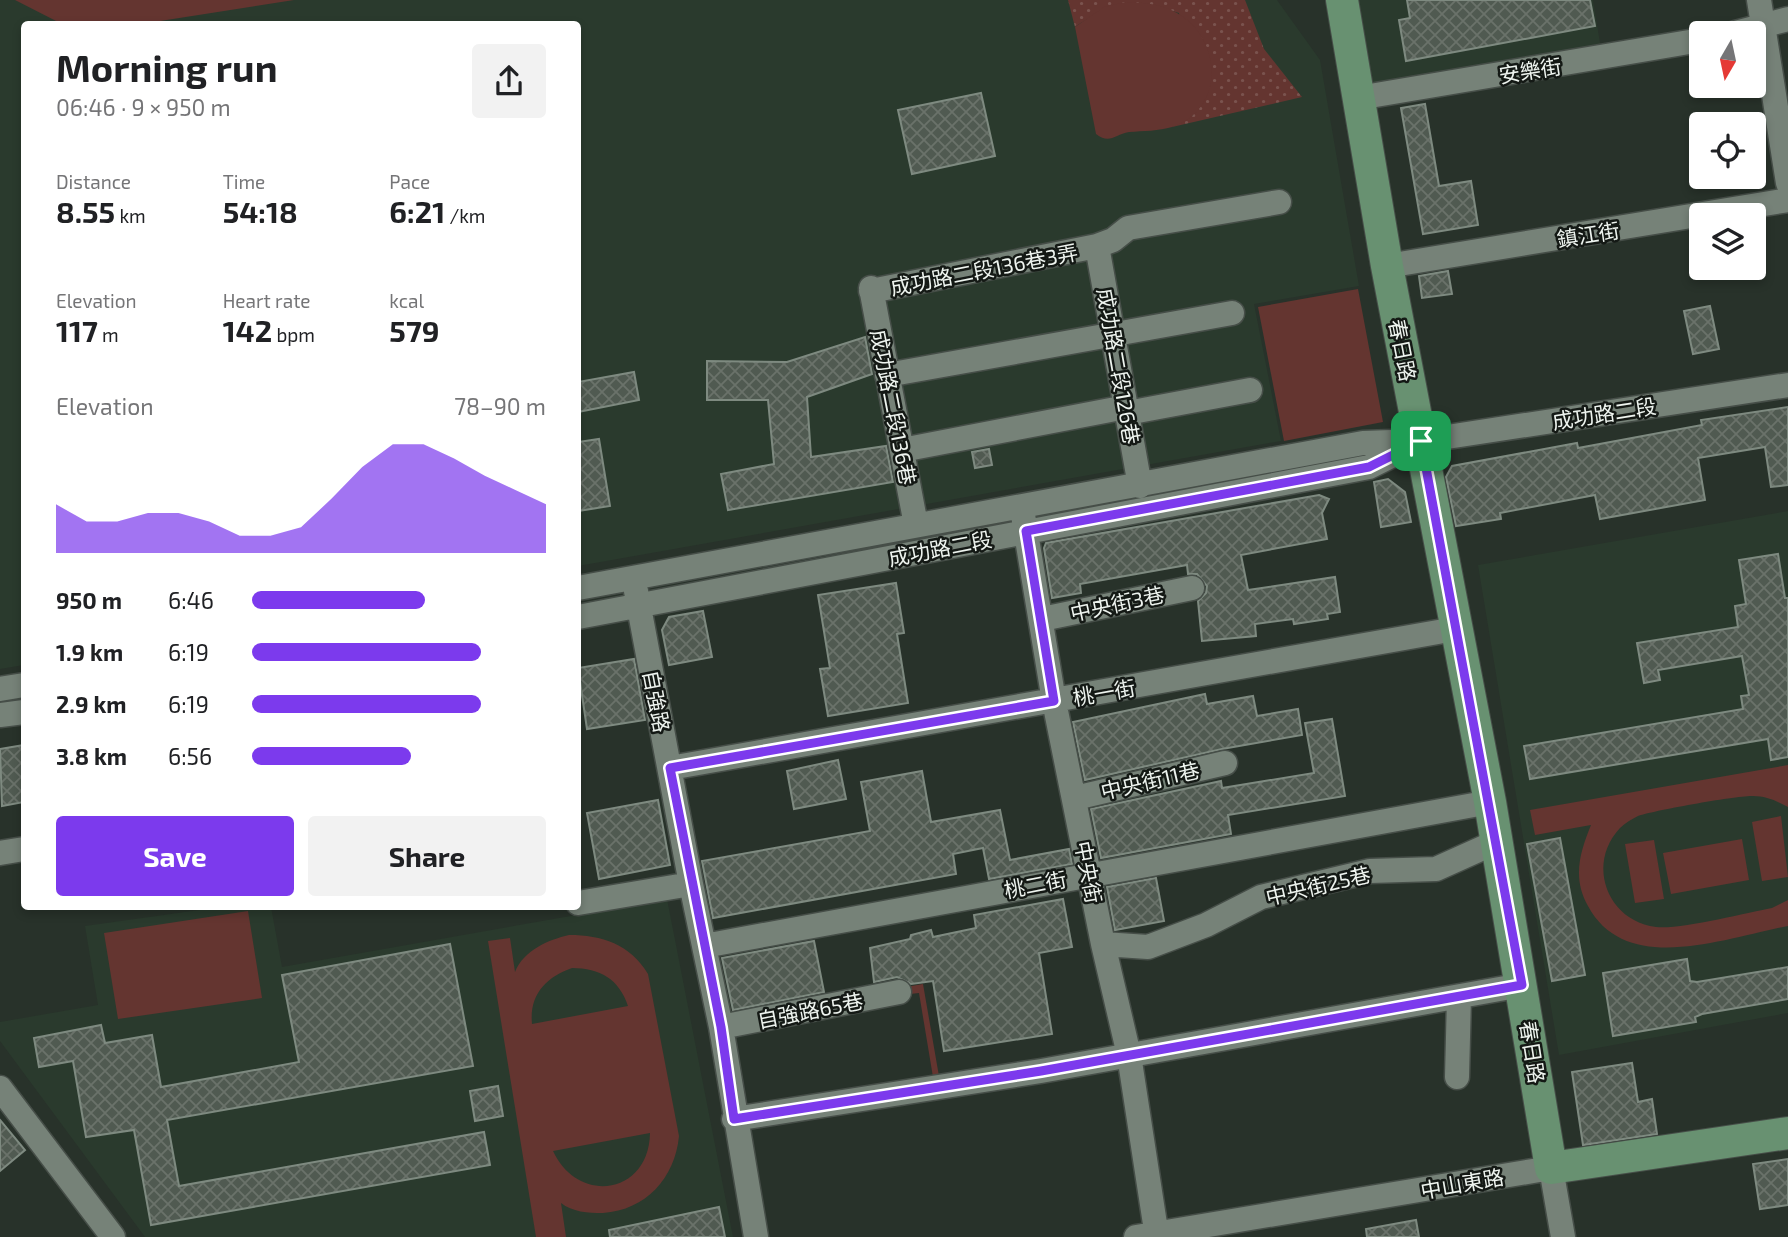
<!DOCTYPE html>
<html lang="en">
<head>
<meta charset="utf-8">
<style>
  :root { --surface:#fff; --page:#f2f2f2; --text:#202124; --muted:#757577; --accent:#7c3aed }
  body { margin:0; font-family:"Exo 2","Noto Sans TC",sans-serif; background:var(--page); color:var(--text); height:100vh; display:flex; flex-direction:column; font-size:26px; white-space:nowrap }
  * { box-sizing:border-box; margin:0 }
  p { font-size:23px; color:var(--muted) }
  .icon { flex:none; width:38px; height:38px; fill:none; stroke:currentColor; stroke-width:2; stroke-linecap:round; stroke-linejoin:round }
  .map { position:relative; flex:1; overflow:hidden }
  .panel { position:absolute; left:21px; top:21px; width:560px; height:889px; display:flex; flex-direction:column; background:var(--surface); border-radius:7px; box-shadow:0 4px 10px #0003 }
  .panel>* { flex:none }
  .needle { width:46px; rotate:189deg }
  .buttons { position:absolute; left:1689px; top:21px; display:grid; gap:14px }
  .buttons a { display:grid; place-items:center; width:77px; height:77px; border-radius:7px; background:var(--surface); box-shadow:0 4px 10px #0003; font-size:35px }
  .pin { position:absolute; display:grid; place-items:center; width:60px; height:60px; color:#fff; margin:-30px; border-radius:14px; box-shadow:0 4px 10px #0006 }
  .round { display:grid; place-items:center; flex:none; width:74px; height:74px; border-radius:7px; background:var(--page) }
  .overview { display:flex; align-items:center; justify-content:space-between; height:119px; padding:0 35px }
  h1 { font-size:38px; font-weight:700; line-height:52px }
  .stats { display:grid; grid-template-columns:repeat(3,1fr); gap:10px; height:119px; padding:7px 35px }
  .stats div { display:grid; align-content:center }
  .stats b { font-size:30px; font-weight:700 }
  .stats small { font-size:19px; font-weight:400 }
  .stats p { font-size:19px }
  .chart { height:196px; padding:14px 35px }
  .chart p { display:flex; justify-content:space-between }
  .chart svg { width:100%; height:126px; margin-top:7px; fill:var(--accent); opacity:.7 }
  .action { display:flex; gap:14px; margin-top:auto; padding:14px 35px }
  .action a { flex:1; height:80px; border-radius:7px; background:var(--accent); color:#fff; font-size:28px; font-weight:700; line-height:80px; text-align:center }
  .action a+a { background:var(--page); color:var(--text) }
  ul { padding:0 35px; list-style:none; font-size:23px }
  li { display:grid; grid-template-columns:112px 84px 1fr; align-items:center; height:52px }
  li i { height:18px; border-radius:9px; background:var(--accent) }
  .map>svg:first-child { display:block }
</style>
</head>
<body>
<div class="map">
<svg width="1788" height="1237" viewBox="0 0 1788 1237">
  <defs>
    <pattern id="grass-dots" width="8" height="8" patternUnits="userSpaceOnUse" patternTransform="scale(1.75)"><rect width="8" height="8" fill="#643530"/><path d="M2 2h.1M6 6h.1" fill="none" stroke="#7a534e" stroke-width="1.8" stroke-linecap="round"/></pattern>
    <pattern id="building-cross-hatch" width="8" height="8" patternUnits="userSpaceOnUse" patternTransform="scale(1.75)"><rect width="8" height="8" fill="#505a51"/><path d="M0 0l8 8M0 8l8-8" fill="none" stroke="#6a726a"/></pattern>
  </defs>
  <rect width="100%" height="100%" fill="#28322a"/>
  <path fill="#2a3a2d" d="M0,0h1277l43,60 39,226 -105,18 27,137 -703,125v-542h-554v641l-24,4z
    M1356,0h237l8,49 -230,38z
    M1788,511v502l-229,42 -81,-490z
    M667,899l66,338h-588l-145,-196v-19l98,-17 -13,-79 136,-19h50l11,60z"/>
  <path fill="url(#grass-dots)" d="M1068,0h177l19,49 38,48 -130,30 21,-12 -14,-102c-46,-13 -64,-13 -104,14z"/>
  <path fill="#643530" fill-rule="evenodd" d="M15,0h279l-153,24h-79z
    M1126,2c18,1 34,1 51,11 45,25 49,96 -5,114 -13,4 -29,4 -43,5 -14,2 -19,13 -33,2l-21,-107 29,-20z
    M1358,289l25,133 -99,19 -26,-134z
    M1788,765v42c-11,-6 -22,-11 -35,-11 -14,-1 -102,15 -115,20 -6,3 -13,7 -18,12 -34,36 -13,93 36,99 23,3 89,-14 116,-19l16,-8v26c-63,12 -162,51 -200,-20 -16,-28 -8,-54 3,-81l-56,10 -5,-25z
    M1781,816l7,61 -26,4 -10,-59z
    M1742,839l7,41 -78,14 -8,-41z
    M1654,840l10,59 -29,4 -10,-59z
    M248,911l14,87 -144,21 -14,-86z
    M569,935c33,0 61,9 79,39l31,162c-4,42 -33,74 -76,77 -15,0 -31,-1 -42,-10l5,34h-30l-48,-296 22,-3 5,34c9,-22 33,-32 54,-37zM572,968c28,0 47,11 56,38l-96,18c-3,-29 14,-47 40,-56zM650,1133c-1,62 -72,72 -97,18z
    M923,984l17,98 -6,1 -15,-90 -18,2 -1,-7z"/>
  <path fill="url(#building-cross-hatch)" stroke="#7e8a80" stroke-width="2" d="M1407,0h183l5,26 -189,35 -7,-41 11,-2z
    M981,93l14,63 -83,18 -14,-64z
    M1425,104l14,82 32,-5 7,44 -55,9 -22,-126z
    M1448,271l4,23 -30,4 -3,-22z
    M1710,306l9,43 -26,5 -9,-43z
    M865,337l7,37 -65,23 4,60 75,-11 7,36 -165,28 -7,-36 53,-10 -6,-64h-61v-39l80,1z
    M634,372l5,28 -61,12v-30z
    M1788,407v78l-17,2 -6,-40 -67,11 7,42 -105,19 -5,-24 -95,18 1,6 -45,7 -10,-49 6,-11 125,-23 1,5 124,-23 -1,-5z
    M599,439l11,67 -32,5v-69z
    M989,449l3,16 -17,3 -3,-16z
    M1388,479l17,13 6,30 -30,5 -7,-45z
    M1319,495l10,4 -7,14 5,26 -86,16 7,35 87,-13 5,35 -13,2 1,5 -34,5 -1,-5 -38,5 1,12 -54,5 -4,-40 8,-8 1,-7 -10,-12h-9l-1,-9 -107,19 1,9 -29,5 -8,-50 2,-5z
    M1778,554l7,44h3v159l-17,3 -3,-21 -238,40 -6,-33 219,-37 -2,-13 8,-1 -7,-39 -84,14 2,10 -16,3 -7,-40 101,-16 -3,-21 11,-2 -7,-44z
    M896,583l8,50 -7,1 11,69 -80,13 -8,-47 10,-1 -12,-73z
    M703,611l9,46 -43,8 -7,-35 7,-13z
    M634,659l11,61 -58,9 -9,-61z
    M1205,694l2,10 46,-8 4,20 41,-7 4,26 -80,14 -137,31 -12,-58z
    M1332,719l13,77 -117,19 3,19 -130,24 -10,-49 130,-28 1,7 92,-15 -9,-50z
    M24,745v57l-22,4 -2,-57z
    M838,760l8,39 -52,10 -7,-38z
    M922,771l9,51 69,-12 10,50 59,-11 3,15 -83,15 -6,-31 -30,6 3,20 -243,44 -11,-57 168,-30 -9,-49z
    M658,800l12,65 -71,14 -12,-66z
    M1560,838l25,137 -33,6 -25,-137z
    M1156,878l8,43 -49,9 -8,-43z
    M1063,899l9,48 -33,6 13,81 -108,17 -11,-70 -22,3 -14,-7 -23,5 -4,-34 40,-9 1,-4 20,-5 2,7 43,-9 -2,-13z
    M814,941l10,51 -91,18 -11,-52z
    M450,944l23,122 -306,54 12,66 305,-54 6,33 -339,60 -17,-95 -48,7 -13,-76 -34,6 -5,-29 67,-13 4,18 47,-8 9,52 138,-25 -17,-87z
    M1687,959l3,22 7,1 91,-15v32l-86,15 -7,3 1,5 -83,14 -10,-63z
    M1632,1063l6,39 14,-3 5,35 -74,11 -11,-73z
    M498,1086l5,30 -28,5 -5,-30z
    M0,1120l25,30 -25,21z
    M1788,1159v46l-28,4 -7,-45z
    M719,1207l6,30h-115l-1,-7z
    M1416,1220l3,17h-52l-1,-8z"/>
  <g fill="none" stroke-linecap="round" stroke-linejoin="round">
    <defs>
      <path id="minor" d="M1759,0l29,183
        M1735,33l53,-14
        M1358,98l343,-58
        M1097,246l43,240
        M1387,266l401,-66
        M871,288l45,237
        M871,291l226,-45 16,-6 15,-12 151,-26
        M887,375l345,-62
        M1127,413l123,-23
        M902,450l224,-43
        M1023,515l31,186 49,243 26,111 28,182
        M578,588l785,-145 58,-2 367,-56
        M636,591l55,293 30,143 35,210
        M578,617l791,-150 46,-23
        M1042,619l150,-31
        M0,689l24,-4
        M0,715l24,-3
        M670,768l785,-139
        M1075,798l150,-35
        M0,853l24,-4
        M578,903l113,-19
        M1103,944l45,3 58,-22 55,-28 109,-26 66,-2 60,-27
        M704,946l786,-144
        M721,1027l178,-35
        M1457,1077l2,-80
        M0,1088l113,149
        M734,1119l307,-48 481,-86
        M1136,1237l415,-69 12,69"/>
      <path id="major" d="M1342,0l45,266 103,536 61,366 237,-35"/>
    </defs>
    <use href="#minor" stroke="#464e48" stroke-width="27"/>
    <use href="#major" stroke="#464e48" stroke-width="34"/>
    <use href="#minor" stroke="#768278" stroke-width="24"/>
    <use href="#major" stroke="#689171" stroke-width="32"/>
  </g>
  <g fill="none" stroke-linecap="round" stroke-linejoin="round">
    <defs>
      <path id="route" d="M1421,441l101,544 -481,86 -307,48 -13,-92 -51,-259 384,-67 -28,-170 343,-64z"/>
    </defs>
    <use href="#route" stroke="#fff" stroke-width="14"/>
    <use href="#route" stroke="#7c3aed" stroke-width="9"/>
  </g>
  <g text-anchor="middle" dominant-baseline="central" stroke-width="5" stroke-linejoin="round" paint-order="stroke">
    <g font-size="21" fill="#eef4ef" stroke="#141915">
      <text transform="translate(1530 70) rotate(-9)">安樂街</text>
      <text transform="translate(1588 234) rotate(-9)">鎮江街</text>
      <text transform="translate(984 269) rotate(-11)">成功路二段136巷3弄</text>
      <text transform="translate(1403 350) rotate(79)">春日路</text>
      <text transform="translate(1119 366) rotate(80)">成功路二段126巷</text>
      <text transform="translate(894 407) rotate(79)">成功路二段136巷</text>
      <text transform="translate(1604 413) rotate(-9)">成功路二段</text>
      <text transform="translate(940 548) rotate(-11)">成功路二段</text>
      <text transform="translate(1117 603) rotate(-12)">中央街3巷</text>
      <text transform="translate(1104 692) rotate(-10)">桃一街</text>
      <text transform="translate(657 701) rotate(79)">自強路</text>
      <text transform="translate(1150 780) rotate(-13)">中央街11巷</text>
      <text transform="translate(1089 872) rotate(79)">中央街</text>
      <text transform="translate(1035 884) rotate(-11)">桃二街</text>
      <text transform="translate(1318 885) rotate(-13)">中央街25巷</text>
      <text transform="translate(810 1010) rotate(-11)">自強路65巷</text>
      <text transform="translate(1533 1052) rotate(81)">春日路</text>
      <text transform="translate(1462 1183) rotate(-10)">中山東路</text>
    </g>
  </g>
</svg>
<div class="buttons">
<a><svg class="needle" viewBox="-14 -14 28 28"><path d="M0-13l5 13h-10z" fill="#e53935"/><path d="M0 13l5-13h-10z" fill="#757577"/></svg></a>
<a><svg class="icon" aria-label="locate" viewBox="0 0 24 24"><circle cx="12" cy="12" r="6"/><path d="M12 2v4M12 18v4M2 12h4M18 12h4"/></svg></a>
<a><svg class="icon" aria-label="layers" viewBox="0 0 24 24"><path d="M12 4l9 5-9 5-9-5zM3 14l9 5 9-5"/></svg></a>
</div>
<div class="pin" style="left:1421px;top:441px;background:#1e9e55"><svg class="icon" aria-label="arrive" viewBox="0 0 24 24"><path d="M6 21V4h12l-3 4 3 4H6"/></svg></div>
<section class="panel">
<div class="overview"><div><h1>Morning run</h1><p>06:46 · 9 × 950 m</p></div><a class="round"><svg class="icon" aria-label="share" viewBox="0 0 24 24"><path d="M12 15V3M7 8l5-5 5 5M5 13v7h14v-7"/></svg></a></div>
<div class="stats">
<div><p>Distance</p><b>8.55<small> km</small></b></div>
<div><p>Time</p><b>54:18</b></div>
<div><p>Pace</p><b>6:21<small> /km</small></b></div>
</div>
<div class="stats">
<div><p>Elevation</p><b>117<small> m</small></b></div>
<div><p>Heart rate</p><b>142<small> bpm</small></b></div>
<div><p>kcal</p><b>579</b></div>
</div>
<div class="chart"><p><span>Elevation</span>78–90 m</p>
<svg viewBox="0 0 160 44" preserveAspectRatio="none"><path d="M0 44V27L10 33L20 33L30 30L40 30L50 33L60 38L70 38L80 35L90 25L100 14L110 6L120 6L130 11L140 17L150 22L160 27V44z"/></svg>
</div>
<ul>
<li><b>950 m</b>6:46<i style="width:59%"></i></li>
<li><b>1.9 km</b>6:19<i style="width:78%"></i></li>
<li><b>2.9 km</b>6:19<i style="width:78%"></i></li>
<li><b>3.8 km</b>6:56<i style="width:54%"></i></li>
</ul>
<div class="action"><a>Save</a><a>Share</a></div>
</section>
</div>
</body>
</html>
